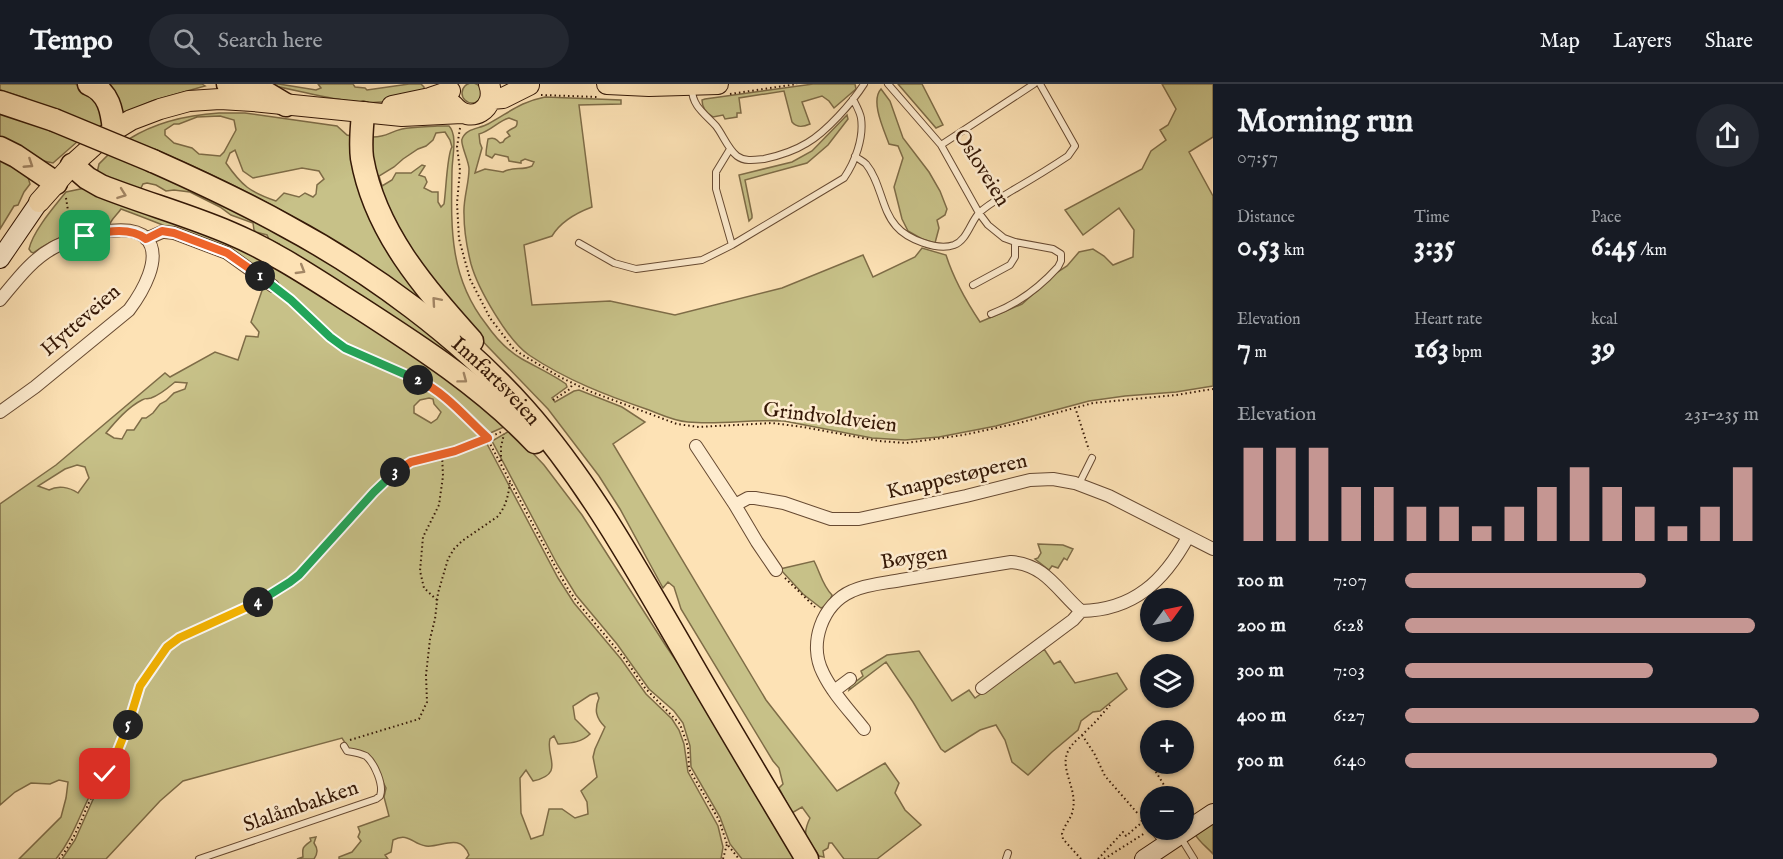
<!DOCTYPE html>
<html lang="en">
<head>
<meta charset="utf-8">
<style>
  :root { --surface:#171b24; --page:#242831; --text:#f1f3f6; --muted:#9ea1a6; --line:#363941; --accent:#c59692 }
  body { margin:0; font-family:"IM FELL English",serif; background:var(--page); color:var(--text); height:100vh; display:flex; flex-direction:column; font-size:22px; white-space:nowrap }
  * { box-sizing:border-box; margin:0 }
  p { font-size:20px; color:var(--muted) }
  .icon { flex:none; width:33px; height:33px; fill:none; stroke:currentColor; stroke-width:2; stroke-linecap:round; stroke-linejoin:round }
  .map { position:relative; flex:1; overflow:hidden }
  .side { display:flex; flex-direction:column; background:var(--surface); width:570px }
  .side>* { flex:none }
  .needle { width:39px; rotate:57deg }
  .fabs { position:absolute; left:1140px; top:504px; display:grid; gap:12px }
  .fabs a { display:grid; place-items:center; width:54px; height:54px; border-radius:50%; background:var(--surface); box-shadow:0 2px 4px #0004; font-size:30px }
  .pin { position:absolute; display:grid; place-items:center; width:51px; height:51px; color:#fff; margin:-26px; border-radius:12px; box-shadow:0 3px 9px #0006 }
  .km { position:absolute; width:30px; height:30px; margin:-15px; border-radius:50%; background:#222; color:#fff; font-size:16px; line-height:30px; text-align:center }
  .round { display:grid; place-items:center; flex:none; width:63px; height:63px; border-radius:32px; background:var(--page) }
  .head { display:flex; align-items:center; justify-content:space-between; height:102px; padding:0 24px }
  h1 { font-size:33px; font-weight:800; line-height:45px }
  .stats { display:grid; grid-template-columns:repeat(3,1fr); gap:9px; height:102px; padding:6px 24px }
  .stats div { display:grid; align-content:center }
  .stats b { font-size:30px; font-weight:800 }
  .stats small { font-size:16px; font-weight:400 }
  .stats p { font-size:16px }
  .chart { height:168px; padding:12px 24px }
  .chart p { display:flex; justify-content:space-between }
  .chart svg { width:100%; height:108px; margin-top:6px; stroke:var(--accent); stroke-width:6 }
  ul { padding:0 24px; list-style:none; font-size:20px }
  li { display:grid; grid-template-columns:96px 72px 1fr; align-items:center; height:45px }
  li i { height:15px; border-radius:8px; background:var(--accent) }
  header { display:flex; align-items:center; gap:36px; box-sizing:border-box; height:84px; padding:0 30px; background:var(--surface); border-bottom:2px solid var(--line) }
  header strong { font-size:28px }
  nav { display:flex; gap:33px; margin-inline-start:auto; font-size:21px }
  .search { width:420px; height:54px; background:var(--page); display:flex; align-items:center; gap:15px; box-sizing:border-box; padding:0 21px; border-radius:33px; color:var(--muted); font-size:22px }
  main { display:flex; flex:1; min-height:0 }
  .map>svg:first-child { display:block }
</style>
</head>
<body>
<header>
<strong>Tempo</strong>
<div class="search"><svg class="icon" aria-label="search" viewBox="0 0 24 24"><circle cx="10" cy="10" r="6"/><path d="M15 15l6 6"/></svg>Search here</div>
<nav><a>Map</a><a>Layers</a><a>Share</a></nav>
</header>
<main>
<div class="map">
<svg width="1213" height="775" viewBox="0 0 1213 775">
  <rect width="100%" height="100%" fill="#fde2b5"/>
  <filter id="stains"><feTurbulence type="fractalNoise" baseFrequency=".00333" numOctaves="4"/><feColorMatrix values="0 0 0 0 .2 0 0 0 0 .09 0 0 0 0 .02 0 0 0 .5 -.17"/></filter>
  <radialGradient id="worn" r=".72"><stop offset=".6" stop-color="#630" stop-opacity="0"/><stop offset="1" stop-color="#630" stop-opacity=".3"/></radialGradient>
  <path fill="#c7c188" stroke="#7e6c47" stroke-width="1.5" fill-rule="evenodd" d="M462 9a10 10 0 1 1 20 0a10 10 0 1 1-20 0Z
    M0,0h75l9,3 14,11 5,26 -25,17 -25,22 -14,-3 -39,-20v-29l25,-13 -25,-8z
    M107,0h95l3,2 -53,15 -29,13z
    M264,0h15l37,6 5,-2 -3,-4h35l2,3 10,1 2,2 42,-6h12l3,3v3c-9,3 -18,7 -27,10 -41,9 -92,-9 -133,-16z
    M813,0h42l1,5 -22,19 -5,-7 -7,-5 -20,6 8,22c-7,3 -13,4 -18,-2l-8,-31 -45,7 2,15h-4v4l-12,2 -2,-4 -10,2c-7,-4 -11,-9 -11,-17l3,-1z
    M898,0h24l21,41 -7,3z
    M1162,0h51v53l-24,15 24,44v190l-37,6 -51,4 -36,5 -93,25 -57,11 -34,3 -33,-2 -88,-17c-32,-2 -64,4 -96,1 -14,-1 -26,-7 -39,-12 -41,-14 -83,-30 -120,-55 -21,-14 -51,-66 -58,-91 -4,-16 -7,-33 -7,-50 -1,-15 5,-30 5,-45 0,-8 -9,-25 -7,-30 4,-11 17,-10 26,-15 22,-12 32,-22 57,-27l76,3v4l-42,1 13,102c-16,6 -31,14 -40,29l-28,9 8,60 78,-4 65,14 107,-27 81,-33 10,22 42,-20 7,-9 24,7c8,25 20,46 34,67l42,-18 34,-31 11,-7 12,-14 14,-3 11,7 9,9 20,-8 1,-27 -15,-22 -36,27 -18,-25 77,-41 9,-18 15,-11 -6,-10 8,-5 8,-16zM509,34l8,3c1,8 -5,6 -10,11l3,4 -5,3 -2,3 -3,1c-4,-4 -6,-6 -12,-4 -1,6 -2,10 -2,16l6,3 3,-4 13,3 1,4 12,2v-2l4,-2 9,3 -2,4c-10,5 -19,0 -29,6l-18,-3 -10,4 7,-25 -2,-5 -1,-9c12,-3 19,-13 30,-16z
    M881,5l9,12 13,37 26,34 11,19 7,18 -2,6 -8,5 2,8 -4,15 -13,-4 -14,-8 -6,-12 -8,-32 9,-29 -5,-12 -9,-2c-5,-14 -19,-43 -8,-55z
    M219,29h26l92,13 10,9 4,1 72,164h-2c-89,-67 -189,-120 -292,-161 27,-17 59,-24 90,-26zM220,32l14,4 2,10 -12,22 -4,4 -21,-2 -7,-6 -18,-5 -9,-8v-5l9,-6h5l18,-7zM235,66l8,21 10,7 49,-10 17,3 5,8 -7,6 -1,9 -3,3 -8,-4 -6,4 -15,-4 -8,8c-26,-9 -34,-15 -50,-38l4,-10z
    M847,31l1,4 -20,26 -21,18 -62,17 7,35v3l-3,3 -10,-46 53,-13 20,-11z
    M437,42h12c9,9 3,32 3,45 -1,56 -3,106 34,153 9,13 22,27 36,35 14,8 30,15 44,25l1,3 -15,11 3,4 19,-11 5,-1 43,17 23,15 -32,22 153,256 71,91 48,-28 14,20 -4,10 10,17 16,15 -44,34h-33l-12,-16h-3l-1,5 -5,3 1,6 -5,-1c-10,-17 -19,-17 -9,-38l-8,-11 -10,6 -13,-25 4,-4 -4,-16 -6,-7 -92,-152 -7,-22 -6,-5 -5,6 -43,-79 -21,-33 -51,-67 -79,-82 -57,-68 -41,-89 2,-33c14,0 16,-5 29,-8 11,-2 24,-2 35,-3zM445,48l5,8 2,7c-5,7 -6,45 -8,57l-3,3 -3,-5v-10h-6l-8,-4 3,-6 -2,-5 -6,-2 6,-9 -3,-1 -11,8h-15l-4,7 -10,6 -3,-10 15,-9 9,-8 15,-10 8,-3 7,-6 3,-7z
    M109,70l134,58 128,75 117,95 -391,-209 2,-9zM147,99l9,2 10,6 8,-1 16,2 30,15 11,8 22,8 1,7 2,2 11,3 2,4 10,5 -1,1 -128,-51 -9,-6 2,-4z
    M0,71l26,15 4,14 -6,8 -6,13 -4,1 -14,23z
    M85,104l159,58 171,106 91,74 -18,8 -55,-48 -66,-31 -34,-19 -45,-40 -6,-7 1,-1c-49,-35 -105,-58 -162,-79 -4,6 -10,10 -12,17 -28,2 -52,10 -76,27l-2,-1 -2,-3c4,-18 25,-42 37,-57z
    M264,201l22,14 53,49 91,42 15,13 35,33 1,3c-27,10 -58,12 -82,26 -13,8 -23,21 -33,32 -26,28 -50,62 -81,85 -15,11 -30,20 -47,28 -24,11 -63,21 -79,42 -21,29 -27,55 -38,87 -7,19 -19,35 -29,52 -12,23 -19,47 -36,68h-37l42,-42 5,-19 2,-16 -9,-2 -9,4 -19,-1 -16,9 -15,13v-301l56,-39 109,-92 5,4 45,-25 23,8 8,-24 12,1 1,-5 -8,-10zM175,298l12,1 -2,6 -11,4 -8,8 -6,3 -7,9 -7,5h-4l-8,12h-7l-5,9 -8,-1 -8,-5c10,-12 22,-26 36,-33 7,-3 1,0 9,-2 9,-3 17,-10 24,-16zM429,314l4,1 1,5 7,8 -4,7 -6,4 -17,-10v-7l6,-6zM77,381l8,2 4,11 -11,15c-9,-6 -20,-8 -29,-3l-11,-4 27,-17z
    M511,346l33,35 38,50 84,131 34,50 99,163h-57l-12,-15 -10,-27 -29,-50 -1,-21 -7,-23 -9,-12 -25,-22 -32,-45 -41,-49 -19,-31 -65,-123z
    M486,358l72,136 16,25 47,56 25,35 26,25 7,11 5,14 4,28 30,54 5,21 -2,12h-255l3,-4c-9,-23 -28,-7 -43,-9 -14,-2 -17,-14 -33,-6l-2,12 -6,3 3,4h-49v-2l13,-5 9,-11 -3,-4 2,-5 -2,-5 31,-11 -5,-19 2,-9 -13,-27 -24,-12 -7,-11 -159,43 -23,20 -54,58h-44l13,-19 20,-45 29,-52 21,-61 23,-32 14,-11 67,-30 22,-11 21,-15 18,-16 55,-62 37,-35 13,-7 42,-10zM597,609l2,5c-5,12 -3,20 6,29l-10,22 -2,8 4,20 -16,14 6,11 1,12 -13,4 -13,-9h-13l-6,26 -12,4 -10,-26 -1,-35 6,-8 7,11c33,-7 12,-25 17,-42l4,-3 4,8c12,-1 23,-1 32,-10l-15,-15 -2,-13 17,-11z
    M1038,460l25,1 10,4 -6,11 -3,-2 -6,10 -6,-2 -3,4 -14,-11 3,-1 3,-5z
    M814,477c6,11 8,24 18,34 -1,5 -6,12 -11,13l-18,-14 -23,-25z
    M1044,565l10,15 6,-3 15,22 42,-10 10,16 -27,22 -7,1 -12,9 -3,9 -26,22 -24,23 -16,-13 -7,-22 -9,-15 -16,5 -35,22 -4,-3 -28,-47 -27,-40 -37,28 1,-4 13,-10 -2,-5 26,-16 32,-4 33,50 17,-11 6,8z
    M1213,739v31c-6,-7 -14,-12 -18,-20z
    M316,753l-2,6c4,6 4,10 0,16h-17l6,-2c-1,-10 0,-10 8,-16l-1,-3z"/>
  <g fill="none" stroke-linecap="round" stroke-linejoin="round">
    <defs>
      <path id="lane" d="M888,0l53,61 38,68 9,12 16,13 11,4 38,7 8,5v7l-3,6c-19,21 -40,37 -67,47
        M692,5c0,17 13,25 24,37 7,9 12,23 21,30 8,6 18,4 27,3 14,-3 30,-8 43,-16 19,-11 45,-40 57,-59
        M941,61l93,-61
        M730,65l-14,23v17l16,56
        M855,72c3,3 8,5 11,8 15,18 15,45 30,62 11,13 41,25 58,19 13,-5 16,-22 25,-32 9,-9 23,-16 34,-23 19,-11 37,-22 55,-34l7,-10 -35,-62
        M579,159l35,20 22,6 66,-9 30,-15 112,-67c11,-16 20,-40 17,-60 -1,-6 -5,-13 -8,-19
        M973,201l37,-20 5,-8v-15
        M1079,400l13,-26
        M1148,726l2,6
        M1153,746l10,12
        M1181,754l13,21
        M199,775l177,-60 4,-3c4,-11 -5,-32 -14,-40 -6,-3 -13,-4 -19,-5l-3,-5
        M1006,775l2,-6"/>
      <path id="street" d="M146,155l16,-7h3l9,1 53,20 46,33
        M0,216c16,-19 31,-40 53,-52 18,-10 75,-28 93,-10 18,19 -5,56 -17,72l-94,77 -35,25
        M696,362l39,59 13,-7h7l29,5 47,16h28l107,-23 64,-16 23,-1 22,4 34,13 104,53
        M735,421l22,37 19,28
        M982,604l91,-68 8,-9c53,-1 83,-30 107,-74
        M834,607l16,-12
        M864,645c-14,-18 -31,-35 -41,-56 -15,-29 -1,-69 29,-82 15,-7 33,-8 49,-11 37,-6 73,-12 110,-18 35,3 46,28 70,49"/>
      <path id="secondary" d="M0,175l39,-57
        M1144,775l69,-46"/>
      <path id="primary" d="M607,0l42,2 69,-2
        M491,15l12,-1 26,-13
        M453,21c17,21 45,4 36,-21
        M392,22l38,-8 20,-7
        M39,118l33,-37 31,-28 28,-17 29,-11 29,-8 31,-2 33,2 149,15 60,-3"/>
      <g id="highway">
        <path d="M89,0c20,8 23,27 25,46"/>
        <path d="M228,0l33,6 25,15"/>
        <path d="M0,18l54,18"/>
        <path d="M363,29c-1,15 -3,30 -1,45 13,74 62,129 110,183"/>
        <path d="M0,64l16,8 40,27"/>
        <path id="s1" d="M153,77c45,20 90,41 133,65 84,45 174,111 238,183 64,72 111,158 160,242 40,70 82,139 123,208"/>
        <path d="M72,81l15,13 14,8c43,17 87,29 129,47 45,19 86,47 127,73 62,40 127,82 178,136"/>
      </g>
    </defs>
    <use href="#lane" stroke="#674a32" stroke-width="8"/>
    <use href="#street" stroke="#674a32" stroke-width="14"/>
    <use href="#secondary" stroke="#351806" stroke-width="20"/>
    <use href="#primary" stroke="#351806" stroke-width="22"/>
    <use href="#highway" stroke="#351806" stroke-width="25"/>
    <path stroke="#351806" stroke-width="2" stroke-dasharray="1.5 3" stroke-linecap="butt" d="M730,10l67,-10
      M541,11l57,2
      M460,44l-3,19 3,23 -3,33 2,36 11,40 20,39 10,13 13,17 8,6 39,23 29,14 88,33 22,3 73,-4 31,4 76,14 27,2 57,-8 56,-12 74,-20 83,-8 37,-6
      M66,114l3,19 7,8
      M282,210l48,43 15,11 79,35 11,6 52,49 68,128 13,23 10,14 47,56 20,29 35,36 8,23 1,22 30,51 8,24 12,15
      M553,316l17,-11 3,-6
      M1075,323l14,43
      M501,377v-14l3,-13
      M785,494l30,29
      M437,516l-13,-12 -4,-17 3,-34 16,-32 4,-29 -1,-22
      M1082,651l12,18 11,23 34,39
      M350,656l69,-21 8,-17 -1,-27 4,-36 5,-20 3,-26 10,-34 6,-10 8,-8 35,-24c9,-10 12,-23 13,-37
      M1151,680l13,21v3l-10,8
      M59,775c17,-20 23,-43 34,-65 9,-17 21,-32 28,-49 15,-37 20,-84 58,-107 43,-20 89,-35 125,-68l70,-78 21,-20 17,-10 57,-16 32,-14
      M723,775l4,-15
      M1081,775l-18,-20 -1,-5c2,-9 10,-16 11,-25 3,-15 -5,-28 -7,-42 -3,-19 11,-26 22,-38 8,-7 15,-16 22,-24
      M1098,775l25,-27 3,4 14,-12 2,-4
      M1104,775l41,-26"/>
    <use href="#lane" stroke="#feeccf" stroke-width="6"/>
    <use href="#street" stroke="#feeccf" stroke-width="12"/>
    <use href="#secondary" stroke="#feeccf" stroke-width="18"/>
    <use href="#primary" stroke="#fde2b5" stroke-width="20"/>
    <use href="#highway" stroke="#fde2b5" stroke-width="22"/>
    <defs>
      <path id="highway-bridge" d="M54,36l99,41"/>
    </defs>
    <use href="#highway-bridge" stroke="#351806" stroke-width="25" stroke-linecap="butt"/>
    <use href="#highway-bridge" stroke="#fde2b5" stroke-width="22"/>
  </g>
  <defs><path id="oneway-chevron" d="M-2-3.5L2.5 0L-2 3.5" fill="none" stroke-width="1.6" stroke-linecap="round" stroke-linejoin="round" transform="scale(1.5)"/></defs>
  <g stroke="#a38766">
    <use href="#oneway-chevron" transform="translate(29 80) rotate(33)"/>
    <use href="#oneway-chevron" transform="translate(122 110) rotate(20)"/>
    <use href="#oneway-chevron" transform="translate(301 186) rotate(31)"/>
    <use href="#oneway-chevron" transform="translate(436 217) rotate(-131)"/>
    <use href="#oneway-chevron" transform="translate(463 295) rotate(37)"/>
  </g>
  <g fill="none" stroke-linecap="round" stroke-linejoin="round">
    <defs>
      <path id="split-1" d="M85,152c20,-4 44,-10 61,3l16,-8 12,2 53,20 33,23"/>
      <path id="split-2" d="M260,192l31,24 39,37 15,11 73,32"/>
      <path id="split-3" d="M395,388l16,-10 44,-11 33,-13c-22,-20 -43,-46 -70,-58"/>
      <path id="split-4" d="M258,518l32,-20 9,-7 75,-83 21,-20"/>
      <path id="split-5" d="M128,641l12,-39 27,-39 12,-9 79,-36"/>
      <path id="split-6" d="M105,690l11,-19 12,-30"/>
    </defs>
    <use href="#split-1" stroke="#fff" stroke-width="12"/>
    <use href="#split-2" stroke="#fff" stroke-width="12"/>
    <use href="#split-3" stroke="#fff" stroke-width="12"/>
    <use href="#split-4" stroke="#fff" stroke-width="12"/>
    <use href="#split-5" stroke="#fff" stroke-width="12"/>
    <use href="#split-6" stroke="#fff" stroke-width="12"/>
    <use href="#split-1" stroke="#f0652b" stroke-width="8"/>
    <use href="#split-2" stroke="#22a559" stroke-width="8"/>
    <use href="#split-3" stroke="#f0652b" stroke-width="8"/>
    <use href="#split-4" stroke="#22a559" stroke-width="8"/>
    <use href="#split-5" stroke="#f5b400" stroke-width="8"/>
    <use href="#split-6" stroke="#f5b400" stroke-width="8"/>
  </g>
  <g text-anchor="middle" dominant-baseline="central" stroke-width="5" stroke-linejoin="round" paint-order="stroke">
    <g font-size="21" fill="#351806" stroke="#feeccf">
      <text transform="translate(981 84) rotate(58)">Osloveien</text>
      <text transform="translate(81 237) rotate(-41)">Hytteveien</text>
      <text stroke="none"><textPath href="#s1" startOffset="410">Innfartsveien</textPath></text>
      <text transform="translate(830 334) rotate(7)">Grindvoldveien</text>
      <text transform="translate(957 393) rotate(-13)">Knappestøperen</text>
      <text transform="translate(914 474) rotate(-9)">Bøygen</text>
      <text transform="translate(301 723) rotate(-19)">Slalåmbakken</text>
    </g>
  </g>
  <rect width="100%" height="100%" filter="url(#stains)"/>
  <rect width="100%" height="100%" fill="url(#worn)"/>
</svg>
<div class="fabs">
<a><svg class="needle" viewBox="-14 -14 28 28"><path d="M0-13l5 13h-10z" fill="#e53935"/><path d="M0 13l5-13h-10z" fill="#9ea1a6"/></svg></a>
<a><svg class="icon" aria-label="layers" viewBox="0 0 24 24"><path d="M12 4l9 5-9 5-9-5zM3 14l9 5 9-5"/></svg></a>
<a>+</a>
<a>−</a>
</div>
<div class="pin" style="left:85px;top:152px;background:#1e9e55"><svg class="icon" aria-label="arrive" viewBox="0 0 24 24"><path d="M6 21V4h12l-3 4 3 4H6"/></svg></div>
<div class="pin" style="left:105px;top:690px;background:#d93025"><svg class="icon" aria-label="check" viewBox="0 0 24 24"><path d="M5 12l5 5 9-10"/></svg></div>
<b class="km" style="left:260px;top:192px">1</b>
<b class="km" style="left:418px;top:296px">2</b>
<b class="km" style="left:395px;top:388px">3</b>
<b class="km" style="left:258px;top:518px">4</b>
<b class="km" style="left:128px;top:641px">5</b>
</div>
<section class="side">
<div class="head"><div><h1>Morning run</h1><p>07:57</p></div><a class="round"><svg class="icon" aria-label="share" viewBox="0 0 24 24"><path d="M12 15V3M7 8l5-5 5 5M5 13v7h14v-7"/></svg></a></div>
<div class="stats">
<div><p>Distance</p><b>0.53<small> km</small></b></div>
<div><p>Time</p><b>3:35</b></div>
<div><p>Pace</p><b>6:45<small> /km</small></b></div>
</div>
<div class="stats">
<div><p>Elevation</p><b>7<small> m</small></b></div>
<div><p>Heart rate</p><b>163<small> bpm</small></b></div>
<div><p>kcal</p><b>39</b></div>
</div>
<div class="chart"><p><span>Elevation</span>231–235 m</p>
<svg viewBox="0 0 160 44" preserveAspectRatio="none"><path d="M5 44V6M15 44V6M25 44V6M35 44V22M45 44V22M55 44V30M65 44V30M75 44V38M85 44V30M95 44V22M105 44V14M115 44V22M125 44V30M135 44V38M145 44V30M155 44V14"/></svg>
</div>
<ul>
<li><b>100 m</b>7:07<i style="width:68%"></i></li>
<li><b>200 m</b>6:28<i style="width:99%"></i></li>
<li><b>300 m</b>7:03<i style="width:70%"></i></li>
<li><b>400 m</b>6:27<i style="width:100%"></i></li>
<li><b>500 m</b>6:40<i style="width:88%"></i></li>
</ul>
</section>
</main>
</body>
</html>
